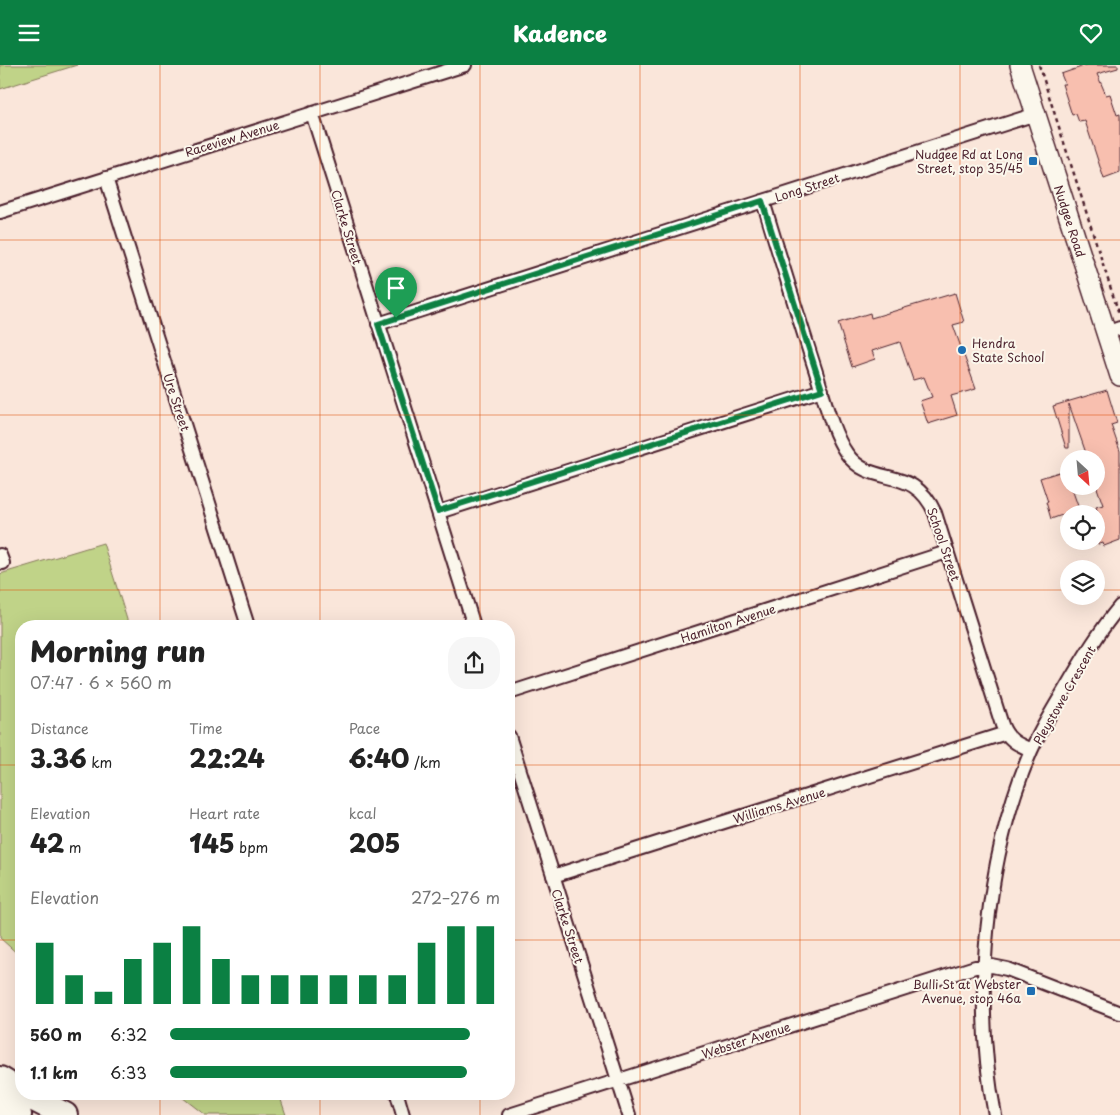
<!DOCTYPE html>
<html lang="en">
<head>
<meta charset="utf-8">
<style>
  :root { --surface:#fff; --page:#f6f6f6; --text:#222; --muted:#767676; --accent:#0b8043 }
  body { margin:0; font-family:"Playpen Sans",sans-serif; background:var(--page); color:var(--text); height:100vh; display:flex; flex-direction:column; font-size:19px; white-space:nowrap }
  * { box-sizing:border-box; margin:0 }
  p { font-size:16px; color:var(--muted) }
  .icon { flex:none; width:28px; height:28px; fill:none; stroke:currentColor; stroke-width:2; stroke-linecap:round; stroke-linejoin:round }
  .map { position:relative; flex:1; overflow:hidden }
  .side { position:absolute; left:15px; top:555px; width:500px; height:480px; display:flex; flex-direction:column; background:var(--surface); border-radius:20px; box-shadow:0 5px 20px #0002 }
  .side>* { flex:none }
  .needle { width:32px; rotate:154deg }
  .fabs { position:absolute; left:1060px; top:385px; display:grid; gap:10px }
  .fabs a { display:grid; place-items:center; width:45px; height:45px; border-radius:50%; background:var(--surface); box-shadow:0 5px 20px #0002; font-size:25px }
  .pin { position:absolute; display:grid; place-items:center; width:42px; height:42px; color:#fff; margin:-51px -21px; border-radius:50% 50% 50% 0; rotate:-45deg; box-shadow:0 0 5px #0007 }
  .pin .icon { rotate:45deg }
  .round { display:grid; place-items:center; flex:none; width:52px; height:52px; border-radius:20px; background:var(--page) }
  .headline { display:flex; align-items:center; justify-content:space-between; height:85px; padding:0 15px }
  h1 { font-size:28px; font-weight:800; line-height:38px }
  .metrics { display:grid; grid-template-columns:repeat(3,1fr); gap:8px; height:85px; padding:5px 15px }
  .metrics div { display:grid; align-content:center }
  .metrics b { font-size:25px; font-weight:800 }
  .metrics small { font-size:14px; font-weight:400 }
  .metrics p { font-size:14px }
  .chart { height:140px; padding:10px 15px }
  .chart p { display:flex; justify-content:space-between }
  .chart svg { width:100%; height:90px; margin-top:5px; stroke:var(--accent); stroke-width:6 }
  ul { padding:0 15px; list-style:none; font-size:16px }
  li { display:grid; grid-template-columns:80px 60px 1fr; align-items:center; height:38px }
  li i { height:12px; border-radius:6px; background:var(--accent) }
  header { display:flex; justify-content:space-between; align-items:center; height:65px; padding:0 15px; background:var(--accent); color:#fff; font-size:22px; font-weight:800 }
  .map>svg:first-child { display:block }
</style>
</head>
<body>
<header><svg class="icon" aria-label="menu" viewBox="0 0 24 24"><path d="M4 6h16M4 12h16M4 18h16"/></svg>Kadence<svg class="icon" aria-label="heart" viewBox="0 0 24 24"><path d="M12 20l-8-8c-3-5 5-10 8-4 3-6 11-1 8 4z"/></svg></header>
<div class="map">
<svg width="1120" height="1050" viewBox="0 0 1120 1050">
  <rect width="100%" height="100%" fill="#fae6da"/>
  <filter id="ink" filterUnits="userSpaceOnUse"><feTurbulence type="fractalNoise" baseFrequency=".02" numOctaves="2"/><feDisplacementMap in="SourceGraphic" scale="10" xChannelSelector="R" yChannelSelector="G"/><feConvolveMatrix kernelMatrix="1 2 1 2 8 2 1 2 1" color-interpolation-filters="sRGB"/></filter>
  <g filter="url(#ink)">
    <path fill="#c0d388" stroke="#85795a" d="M0,0h77l-77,24z
      M103,478l26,83h-108v331l-21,-19v-364z
      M178,1029h101l7,21h-81z"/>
    <path fill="#f8bfaf" stroke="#4a1f2b" d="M1087,0h31v3l-21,6 9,21 4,-1 7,21 3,-1v59l-16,6 -19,-58 -6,1 -3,-8 -4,1 -10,-31h3l-4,-10z
      M955,228l9,29 -11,3 23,64 -25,7 6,19 -29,9 -8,-23 12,-4 -8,-20 -11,3 -13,-38 -28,9 3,8 -23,8 -14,-44 32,-10 1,5z
      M1107,325l10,33 -6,2 9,26v89l-16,6 -1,-3 -5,1 -2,-6v-7l7,-3 -7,-21 7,-2 -7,-20v-26h-8l-19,-55v44h-3l-13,-42z
      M1069,404v17h2l8,23 -28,10 -5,-17h2l-8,-24z"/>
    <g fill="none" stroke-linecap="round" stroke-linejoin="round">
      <defs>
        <path id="minor" d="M312,48l162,513
          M106,113l142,448
          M763,136c17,56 34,112 52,168 8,25 17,64 32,85 25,35 66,9 88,59l67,212c6,15 15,19 29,25
          M0,147l465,-147
          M378,259l658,-210
          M1106,268l14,-5
          M439,447l383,-122
          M0,490l3,8
          M509,628l438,-141
          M509,671l120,379
          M553,811l453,-143
          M397,1029l6,21
          M509,1050l466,-148 17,-1 15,3 113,44
          M995,1050c-23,-115 -10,-256 36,-364 10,-23 24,-45 37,-67 16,-27 32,-54 52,-78"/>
        <path id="secondary" d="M1020,0l100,311"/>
        <path id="motorway" d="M0,1014l21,13
          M24,1029l41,21
          M0,1039l19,11"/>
      </defs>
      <use href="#minor" stroke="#4a1f2b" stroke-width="16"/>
      <use href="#secondary" stroke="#4a1f2b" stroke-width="22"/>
      <use href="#motorway" stroke="#4a1f2b" stroke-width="28"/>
      <path stroke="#4a1f2b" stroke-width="2.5" stroke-dasharray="4 4" stroke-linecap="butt" d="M1039,0l80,249"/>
      <use href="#minor" stroke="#fbf7ec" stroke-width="12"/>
      <use href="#secondary" stroke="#fbf7ec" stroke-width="19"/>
      <use href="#motorway" stroke="#fbf7ec" stroke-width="24"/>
    </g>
  </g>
  <g fill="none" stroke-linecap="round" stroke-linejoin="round" filter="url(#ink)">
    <defs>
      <path id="route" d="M762,136l60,189 -384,121 -60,-187z"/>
    </defs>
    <use href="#route" stroke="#fff" stroke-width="10"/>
    <use href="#route" stroke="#0b8043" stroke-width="6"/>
  </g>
  <path fill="none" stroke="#e0560e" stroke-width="1" stroke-opacity="0.55" d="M160,0v561M320,0v561M480,0v561M640,0v1050M800,0v1050M960,0v1050M0,175h1120M0,350h1120M0,525h1069M1096,525h24M0,700h21M509,700h611M0,875h21M509,875h611M160,1029v21M320,1029v21M480,1029v21"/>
  <g fill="#1f6fb2" stroke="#fbf7ec" stroke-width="2">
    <rect x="1028" y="91" width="10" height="10" rx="2.5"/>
    <circle cx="962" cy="285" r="5"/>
    <rect x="1026" y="921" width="10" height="10" rx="2.5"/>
  </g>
  <g text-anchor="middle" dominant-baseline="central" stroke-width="4" stroke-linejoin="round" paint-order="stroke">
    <g font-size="12" fill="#4a1f2b" stroke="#fbf7ec">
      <text transform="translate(232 73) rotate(-17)">Raceview Avenue</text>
      <text transform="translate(807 122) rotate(-18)">Long Street</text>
      <text transform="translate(1070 156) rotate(72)">Nudgee Road</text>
      <text transform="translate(347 162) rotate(73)">Clarke Street</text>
      <text transform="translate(177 337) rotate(72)">Ure Street</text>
      <text transform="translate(944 479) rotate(71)">School Street</text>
      <text transform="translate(728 558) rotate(-18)">Hamilton Avenue</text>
      <text transform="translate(1064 630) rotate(-60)">Pleystowe Crescent</text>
      <text transform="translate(779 740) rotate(-17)">Williams Avenue</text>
      <text transform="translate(568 861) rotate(72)">Clarke Street</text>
      <text transform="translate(746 975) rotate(-18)">Webster Avenue</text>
    </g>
    <g font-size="12" fill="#4a1f2b" stroke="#fbf7ec" text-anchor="end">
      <text x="1023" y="89">Nudgee Rd at Long<tspan x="1023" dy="14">Street, stop 35/45</tspan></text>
      <text x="972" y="278" text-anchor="start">Hendra<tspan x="972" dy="14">State School</tspan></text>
      <text x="1021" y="919">Bulli St at Webster<tspan x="1021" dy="14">Avenue, stop 46a</tspan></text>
    </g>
  </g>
</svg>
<div class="fabs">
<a><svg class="needle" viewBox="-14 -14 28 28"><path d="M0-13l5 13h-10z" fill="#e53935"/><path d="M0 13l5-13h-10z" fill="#767676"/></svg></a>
<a><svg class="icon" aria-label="locate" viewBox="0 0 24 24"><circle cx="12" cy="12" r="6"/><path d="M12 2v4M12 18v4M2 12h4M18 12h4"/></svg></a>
<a><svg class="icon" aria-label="layers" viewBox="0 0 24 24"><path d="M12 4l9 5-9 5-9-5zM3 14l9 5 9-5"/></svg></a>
</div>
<div class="pin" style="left:396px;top:253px;background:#1e9e55"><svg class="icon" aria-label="arrive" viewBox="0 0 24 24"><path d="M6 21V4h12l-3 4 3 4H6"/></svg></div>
<section class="side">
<div class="headline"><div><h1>Morning run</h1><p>07:47 · 6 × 560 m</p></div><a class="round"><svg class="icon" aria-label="share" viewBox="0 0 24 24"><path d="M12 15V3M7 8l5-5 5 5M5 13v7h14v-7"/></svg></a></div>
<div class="metrics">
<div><p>Distance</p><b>3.36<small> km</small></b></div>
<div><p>Time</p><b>22:24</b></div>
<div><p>Pace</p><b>6:40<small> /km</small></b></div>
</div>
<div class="metrics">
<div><p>Elevation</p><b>42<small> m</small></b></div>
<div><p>Heart rate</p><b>145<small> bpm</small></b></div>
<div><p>kcal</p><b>205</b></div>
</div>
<div class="chart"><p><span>Elevation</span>272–276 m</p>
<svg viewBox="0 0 160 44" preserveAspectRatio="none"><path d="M5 44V14M15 44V30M25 44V38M35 44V22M45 44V14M55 44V6M65 44V22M75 44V30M85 44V30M95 44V30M105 44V30M115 44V30M125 44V30M135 44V14M145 44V6M155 44V6"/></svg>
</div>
<ul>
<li><b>560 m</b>6:32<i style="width:91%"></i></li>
<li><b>1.1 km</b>6:33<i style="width:90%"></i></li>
</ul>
</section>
</div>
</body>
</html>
